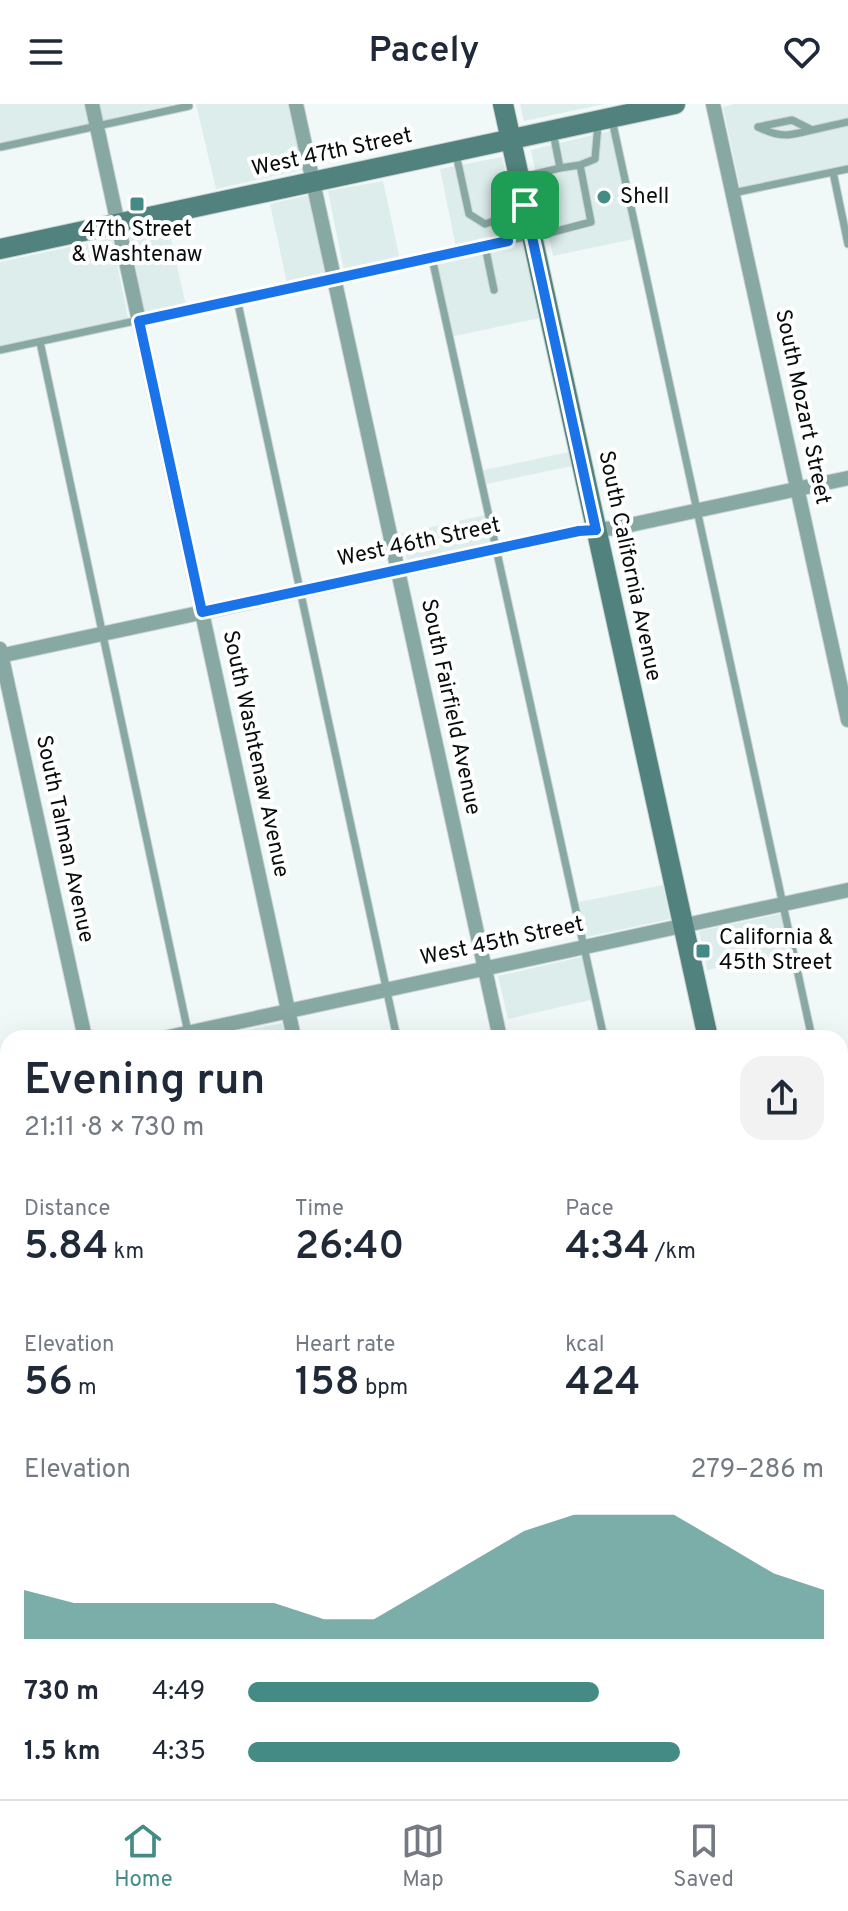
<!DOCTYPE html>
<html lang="en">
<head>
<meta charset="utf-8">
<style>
  :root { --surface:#fff; --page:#f2f2f3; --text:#1f2937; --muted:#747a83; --line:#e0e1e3; --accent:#448b85 }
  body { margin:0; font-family:Overpass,sans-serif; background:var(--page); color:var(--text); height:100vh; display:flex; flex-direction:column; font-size:30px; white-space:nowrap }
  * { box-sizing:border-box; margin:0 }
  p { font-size:26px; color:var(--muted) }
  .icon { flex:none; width:44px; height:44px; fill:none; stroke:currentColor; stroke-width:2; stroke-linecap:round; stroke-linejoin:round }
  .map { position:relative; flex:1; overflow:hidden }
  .panel { position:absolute; left:0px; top:926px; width:848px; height:770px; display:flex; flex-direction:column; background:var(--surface); border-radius:24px 24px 0 0; box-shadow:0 8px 32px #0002 }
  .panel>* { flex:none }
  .pin { position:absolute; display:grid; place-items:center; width:68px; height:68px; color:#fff; margin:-34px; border-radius:16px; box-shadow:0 4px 12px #0006 }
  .round { display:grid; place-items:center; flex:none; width:84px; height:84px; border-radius:24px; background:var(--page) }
  .overview { display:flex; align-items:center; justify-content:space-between; height:136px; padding:0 24px }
  h1 { font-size:44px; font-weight:600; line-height:60px }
  .stats { display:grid; grid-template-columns:repeat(3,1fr); gap:12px; height:136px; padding:8px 24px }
  .stats div { display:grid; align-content:center }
  .stats b { font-size:40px; font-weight:600 }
  .stats small { font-size:22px; font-weight:400 }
  .stats p { font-size:22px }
  .chart { height:224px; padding:16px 24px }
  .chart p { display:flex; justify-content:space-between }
  .chart svg { width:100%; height:144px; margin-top:8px; fill:var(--accent); opacity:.7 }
  ul { padding:0 24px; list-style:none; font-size:26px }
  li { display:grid; grid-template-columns:128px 96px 1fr; align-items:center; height:60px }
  li i { height:20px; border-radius:10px; background:var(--accent) }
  header { display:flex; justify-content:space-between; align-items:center; height:104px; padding:0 24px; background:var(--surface); font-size:36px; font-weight:600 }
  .dock { display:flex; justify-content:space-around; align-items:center; height:112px; border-top:2px solid var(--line); background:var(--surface); font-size:22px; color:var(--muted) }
  .dock a { display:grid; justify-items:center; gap:4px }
  .dock .on { color:var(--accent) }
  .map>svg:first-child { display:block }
</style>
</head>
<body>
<header><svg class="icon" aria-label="menu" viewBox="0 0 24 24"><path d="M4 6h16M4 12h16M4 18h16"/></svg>Pacely<svg class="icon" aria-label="heart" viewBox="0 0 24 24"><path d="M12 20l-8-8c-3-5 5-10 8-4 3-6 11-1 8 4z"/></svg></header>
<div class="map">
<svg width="848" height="1695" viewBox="0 0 848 1695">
  <rect width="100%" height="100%" fill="#f0f9f8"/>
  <path fill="#dcedeb" d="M0,0h174l-81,19 2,7 -95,21z
    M196,0h101l17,63 -98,22z
    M520,0h84l-80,17z
    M735,0h113v65l-107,23 -18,-85z
    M614,26l24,108 -85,18 -22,-106z
    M502,53l38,161 -90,19 -18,-79 25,-6 -17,-83z
    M383,77l18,83 -56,12 -17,-85z
    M309,91l18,85 -39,8 -18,-84z
    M168,122l19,84 -41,9 -17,-84z
    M112,134l17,85 -129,27v-88z
    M569,348l3,14 -90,19 -3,-14z
    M489,410l6,27 -88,19 -6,-26z
    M663,781l7,34 -88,19 -8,-35z
    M785,809l8,39 -86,18 -8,-39z
    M586,852l9,43 -87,20 -10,-43z
    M282,919l3,15h-79l68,-13z"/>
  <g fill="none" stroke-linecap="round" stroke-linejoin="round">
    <defs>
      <path id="lane" d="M612,16l200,918
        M758,23l34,-7 20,10 36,-8
        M758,23c22,11 31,9 54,3
        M553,28l7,36 20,-3 15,-6 3,-35
        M1,43l188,-41
        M456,50l13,60 16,10 20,-7 3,24
        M833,68l15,72
        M523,73l37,-9
        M733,89l115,-24
        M534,133l57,-15 -11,-57
        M485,142l9,44
        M432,154l172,780
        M237,195l160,739
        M40,238l148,690
        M0,246l530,-114
        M0,1023l8,37
        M840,1062l8,36
        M840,1519l8,-2
        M19,1695l32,-7"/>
      <path id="street" d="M92,0l202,934
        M296,0l204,934
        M713,0l135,616
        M0,545l85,389
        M0,552l579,-125 37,-3 232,-50
        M164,934l684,-148
        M0,969l8,-1
        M840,1200l8,-2
        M0,1381l8,-2
        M0,1496l8,36
        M42,1688l1,7
        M249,1688l1,7
        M665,1688l1,7"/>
      <path id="secondary" d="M503,0l205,934
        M0,145l675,-145
        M840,1537l8,36
        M840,1613l8,-2
        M458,1695l33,-7"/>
    </defs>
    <use href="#lane" stroke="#cbd3d2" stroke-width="9"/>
    <use href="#street" stroke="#cbd3d2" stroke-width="16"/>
    <use href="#secondary" stroke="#cbd3d2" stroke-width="22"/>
    <use href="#lane" stroke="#88a8a4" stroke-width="7"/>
    <use href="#street" stroke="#88a8a4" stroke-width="14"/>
    <use href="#secondary" stroke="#51827d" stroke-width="20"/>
  </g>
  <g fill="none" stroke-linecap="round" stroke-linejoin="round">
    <defs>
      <path id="route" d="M525,101l71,325 -17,1 -377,81 -63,-291 369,-80 -3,-24z"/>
    </defs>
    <use href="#route" stroke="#fff" stroke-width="16"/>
    <use href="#route" stroke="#1a73e8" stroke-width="10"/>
  </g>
  <g fill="#448b85" stroke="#fff" stroke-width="3">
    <circle cx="604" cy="93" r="8"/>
    <rect x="129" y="92" width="16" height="16" rx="4"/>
    <rect x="695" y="839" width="16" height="16" rx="4"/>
  </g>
  <g text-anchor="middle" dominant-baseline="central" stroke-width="8" stroke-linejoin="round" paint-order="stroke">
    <g font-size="22" fill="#090c0c" stroke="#fff">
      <text transform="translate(332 49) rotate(-12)">West 47th Street</text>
      <text transform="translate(802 303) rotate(78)">South Mozart Street</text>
      <text transform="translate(419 439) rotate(-12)">West 46th Street</text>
      <text transform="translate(629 462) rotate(78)">South California Avenue</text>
      <text transform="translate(450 603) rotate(78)">South Fairfield Avenue</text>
      <text transform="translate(255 650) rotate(78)">South Washtenaw Avenue</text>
      <text transform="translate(64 735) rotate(78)">South Talman Avenue</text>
      <text transform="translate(502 838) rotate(-12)">West 45th Street</text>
    </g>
    <g font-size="22" fill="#090c0c" stroke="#fff" text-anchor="start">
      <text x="620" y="93">Shell</text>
      <text x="137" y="126" text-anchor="middle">47th Street<tspan x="137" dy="25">&amp; Washtenaw</tspan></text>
      <text x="719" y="834">California &amp;<tspan x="719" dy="25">45th Street</tspan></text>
    </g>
  </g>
</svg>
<div class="pin" style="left:525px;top:101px;background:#1e9e55"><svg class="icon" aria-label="arrive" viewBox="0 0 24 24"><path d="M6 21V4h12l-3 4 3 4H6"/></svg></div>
<section class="panel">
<div class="overview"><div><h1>Evening run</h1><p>21:11 · 8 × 730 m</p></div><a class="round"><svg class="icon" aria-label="share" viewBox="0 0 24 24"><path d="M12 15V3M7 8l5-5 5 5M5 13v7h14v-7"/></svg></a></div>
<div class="stats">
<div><p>Distance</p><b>5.84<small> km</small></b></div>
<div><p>Time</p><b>26:40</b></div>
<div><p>Pace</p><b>4:34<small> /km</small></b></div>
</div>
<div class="stats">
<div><p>Elevation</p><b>56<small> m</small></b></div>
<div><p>Heart rate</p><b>158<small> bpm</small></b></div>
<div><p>kcal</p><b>424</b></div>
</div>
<div class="chart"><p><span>Elevation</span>279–286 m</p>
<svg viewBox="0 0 160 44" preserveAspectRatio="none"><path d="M0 44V29L10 33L20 33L30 33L40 33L50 33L60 38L70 38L80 29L90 20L100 11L110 6L120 6L130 6L140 15L150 24L160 29V44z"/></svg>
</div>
<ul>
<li><b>730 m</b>4:49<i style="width:61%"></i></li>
<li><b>1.5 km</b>4:35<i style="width:75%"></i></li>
</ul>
</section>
</div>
<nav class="dock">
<a class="on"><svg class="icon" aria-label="home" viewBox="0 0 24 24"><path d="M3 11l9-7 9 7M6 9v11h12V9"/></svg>Home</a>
<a><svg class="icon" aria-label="map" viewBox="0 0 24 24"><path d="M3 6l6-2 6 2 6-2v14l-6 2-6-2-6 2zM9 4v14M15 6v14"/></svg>Map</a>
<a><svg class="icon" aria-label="saved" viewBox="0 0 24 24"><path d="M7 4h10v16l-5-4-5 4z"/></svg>Saved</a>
</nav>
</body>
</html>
